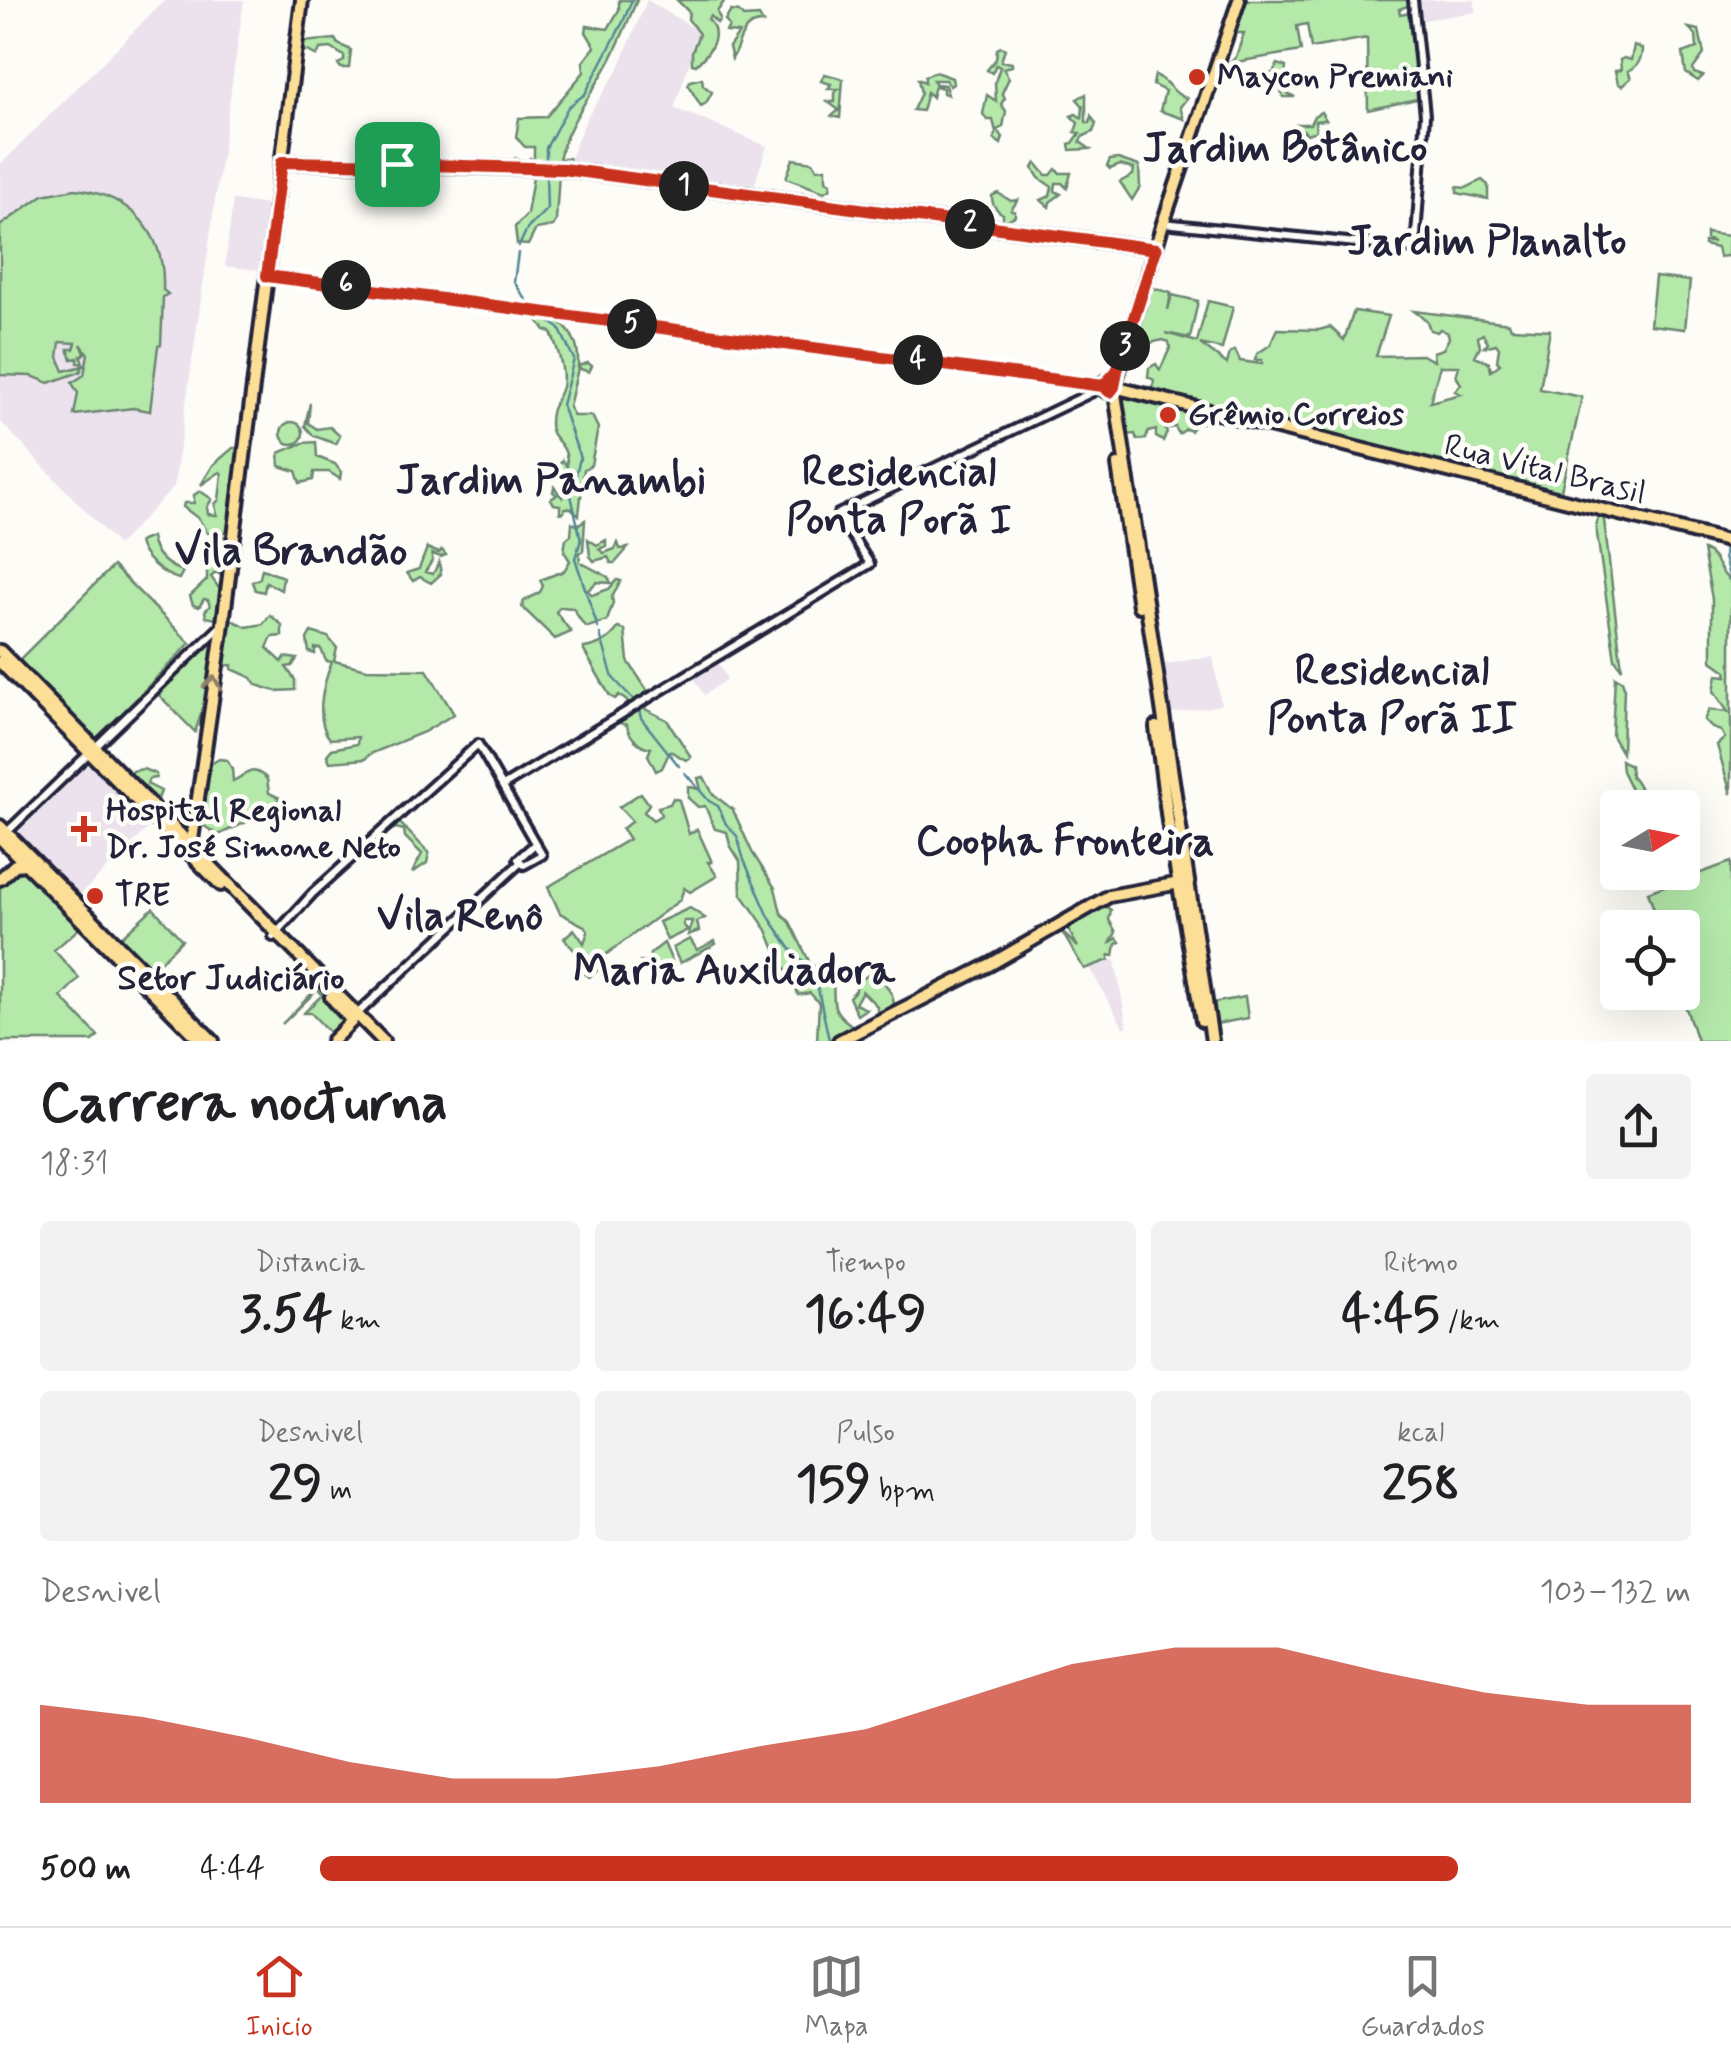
<!DOCTYPE html>
<html lang="es">
<head>
<meta charset="utf-8">
<style>
  :root { --surface:#fff; --page:#f2f2f2; --text:#202124; --muted:#757577; --line:#e0e0e0; --accent:#c8321e }
  body { margin:0; font-family:Mynerve,sans-serif; background:var(--page); color:var(--text); height:100vh; display:flex; flex-direction:column; font-size:38px; white-space:nowrap }
  * { box-sizing:border-box; margin:0 }
  p { font-size:32px; color:var(--muted) }
  .icon { flex:none; width:55px; height:55px; fill:none; stroke:currentColor; stroke-width:2; stroke-linecap:round; stroke-linejoin:round }
  .map { position:relative; height:1041px; overflow:hidden }
  .sheet { display:flex; flex-direction:column; background:var(--surface); flex:1 }
  .sheet>* { flex:none }
  .needle { width:65px; rotate:80deg }
  .buttons { position:absolute; left:1600px; top:790px; display:grid; gap:20px }
  .buttons a { display:grid; place-items:center; width:100px; height:100px; border-radius:10px; background:var(--surface); box-shadow:0 10px 40px #0002; font-size:50px }
  .pin { position:absolute; display:grid; place-items:center; width:85px; height:85px; color:#fff; margin:-42px; border-radius:20px; box-shadow:0 5px 15px #0006 }
  .km { position:absolute; width:50px; height:50px; margin:-25px; border-radius:50%; background:#222; color:#fff; font-size:28px; line-height:50px; text-align:center }
  .round { display:grid; place-items:center; flex:none; width:105px; height:105px; border-radius:10px; background:var(--page) }
  .summary { display:flex; align-items:center; justify-content:space-between; height:170px; padding:0 40px }
  h1 { font-size:55px; font-weight:700; line-height:75px }
  .figures { display:grid; grid-template-columns:repeat(3,1fr); gap:15px; height:170px; padding:10px 40px }
  .figures div { display:grid; align-content:center; border-radius:10px; background:var(--page); text-align:center }
  .figures b { font-size:50px; font-weight:700 }
  .figures small { font-size:28px; font-weight:400 }
  .figures p { font-size:28px }
  .chart { height:280px; padding:20px 40px }
  .chart p { display:flex; justify-content:space-between }
  .chart svg { width:100%; height:180px; margin-top:10px; fill:var(--accent); opacity:.7 }
  ul { padding:0 40px; list-style:none; font-size:32px }
  li { display:grid; grid-template-columns:160px 120px 1fr; align-items:center; height:75px }
  li i { height:25px; border-radius:12px; background:var(--accent) }
  .menu { display:flex; justify-content:space-around; align-items:center; height:140px; border-top:2px solid var(--line); background:var(--surface); font-size:28px; color:var(--muted) }
  .menu a { display:grid; justify-items:center; gap:5px }
  .menu .on { color:var(--accent) }
  .map>svg:first-child { display:block }
</style>
</head>
<body>
<div class="map">
<svg width="1731" height="1041" viewBox="0 0 1731 1041">
  <rect width="100%" height="100%" fill="#fdfcf7"/>
  <filter id="ink" filterUnits="userSpaceOnUse"><feTurbulence type="fractalNoise" baseFrequency=".01" numOctaves="2"/><feDisplacementMap in="SourceGraphic" scale="20" xChannelSelector="R" yChannelSelector="G"/><feConvolveMatrix kernelMatrix="1 2 1 2 8 2 1 2 1" color-interpolation-filters="sRGB"/></filter>
  <g filter="url(#ink)">
    <path fill="#ebe2ed" d="M165,0h79l-70,487 -56,58 -118,-124v-256z
      M647,0l53,32 -26,76 93,38 -14,43 -184,-28 17,-42 32,-49z
      M1418,0h57v12l-58,9z
      M233,200l41,6 -9,65 -40,-5z
      M1213,656l8,49 -53,9 -8,-49z
      M717,661l10,18 -23,16 -12,-20z
      M90,762l61,63 -73,72 -62,-64z
      M1115,960l12,67h-4l-36,-63z"/>
    <path fill="#b5e9aa" stroke="#6c8672" stroke-width="2.5" fill-rule="evenodd" d="M619,0h18c-11,25 -20,51 -34,73 -17,29 -36,53 -44,86l10,-1 3,9 -13,-4 -24,2 -1,-3 -24,3 5,-7 12,5 3,-5 4,2v-13h-9l-9,-10 3,-19 27,-1 38,-45 -1,-10 12,-15 -9,-15 1,-6 21,3 11,-19z
      M677,0h48l-8,12 3,7 -3,4 -7,-7 -2,3c15,16 3,32 -12,46l-4,-1v-12l7,-18 -11,-15 1,-7z
      M1246,0h164v5l-11,4 1,5 10,-2 11,86 -53,12 -1,-72 -56,10 -4,-24 -10,2 4,25 -71,12 6,-6 8,-24h-10z
      M731,11l8,1 4,5 16,-1 4,7c-22,-1 -22,19 -31,36l-3,-12 10,-14 -13,-1 3,-6 -4,-6z
      M1689,28l10,2 5,24 -11,15 1,4 9,3 -5,5 -12,-8 -3,-20 14,-5 -1,-13z
      M300,37l3,5 32,-3 3,5 13,6 -2,18h-8l-3,-4 6,-3v-5l-13,-8 -11,1 -3,7 -9,-5 -8,2z
      M1634,45l8,4c0,9 -4,18 -14,22l3,7 -9,8 -4,-3 -3,-12 6,-1 -1,-10 4,-2 7,2z
      M1001,47l4,2 -4,12 11,2v3l-9,2 6,10 -7,15 3,5 -4,6 5,7 -3,16 -6,3 6,7 -2,7 -7,-5 2,-7 -3,-12h-6l-4,-6 4,-19 9,6 -1,-19 5,-15 -4,-2 -4,8 -5,-3 9,-11 1,-10z
      M1278,64l8,3 -2,24 11,6h-12l-2,-7 -8,-7 -8,5 -3,-14 11,-1z
      M935,72l17,6 1,6 -3,2 -5,-6h-12l3,4 9,1 3,10 -5,-2v-5l-8,-2 -3,11 -5,-5 -5,19 -9,-1 8,-17 -3,-14 7,3v-6z
      M825,74l18,5 -3,39 -8,-2 7,-6 -11,-8h7v-10l4,-3h-11l3,-5 -10,-3z
      M1155,75c13,5 18,20 32,23l-7,9 4,12 -24,-8 5,-20 -12,-6z
      M702,78l1,7 9,7 -6,11 -5,3 -13,-21 2,-4z
      M1086,94v28l4,1 1,-7 5,8 -3,8 -11,5 -2,5 10,7 -20,1 -1,-6 4,-1 7,-10 -5,-1 3,-9 -7,-7 5,-2 6,4 1,-12 -6,-7z
      M1321,112l5,8 -11,1 1,10 -9,3 -4,-4v5l-5,3 1,8 7,1 -2,6 -9,-6v-9l-4,5 -3,-3 -7,2 7,-6 -3,-4 12,-8h13l4,-8z
      M793,159l20,3 4,7 9,-1v12l5,3 -1,6 -6,3 -38,-14z
      M1118,159l21,7 1,21 -8,13 -12,-18 13,-7 1,-6 -14,-4 -10,4 -3,-3 3,-6z
      M1036,163l10,12h5l5,-6 4,4h11l-4,15 -5,-5h-6l-1,8 6,3 -11,8 -1,5 -8,-7 9,-4 2,-9 -13,-9 -6,-10z
      M534,171l25,1 -3,49 -3,5 -17,3 -8,16 -11,-1 -2,-17 12,-13z
      M1482,180l6,5v14l-31,-6v-6l9,1z
      M75,189c56,6 91,44 88,101l5,4 -5,3 -2,48 -3,1 -8,65 -17,-3 -59,7 4,-22 -6,-10 12,-8 4,-21 -7,-10 4,9 -4,3 2,8 -5,-1v-5l-6,1 -4,-10h6l2,-6 -16,-1 -2,15 6,14 19,-5 -3,6 -31,11 -17,-7 -32,-1v-149l43,-31z
      M998,193l13,8 7,-1 -7,10 4,1v5l-12,6v-8c-6,-3 -12,-10 -11,-18z
      M1706,233l23,3 -1,20 -9,1 -2,-9 -13,-3v-3h10l-8,-3z
      M1655,277l35,4 -5,48 -35,-4z
      M1150,287l21,6 -3,17 4,-15 26,6 -8,37 -25,-5 32,9 11,-41 25,6 -11,42 -22,-5 27,20 3,-11 5,-3 5,11 22,3v-4h-7l2,-6 13,-9 8,-16 41,1 11,-3 14,13 10,-29 35,5 -13,40 46,-1 12,6 -1,-9 10,-3 6,-11 -1,-5 -8,-4 -3,3 -7,-2 -3,-9 -13,-10 95,12 2,5 39,2 -10,59 42,8 -22,98 -419,-105 1,-3h11l1,-7 -6,-3 1,-9 7,-4 4,6 10,-22 -1,-6 -6,-2 -31,7zM1483,334l5,8 -4,5 12,-3 3,4 -2,13 3,3 -9,7 -2,-9 -14,-6 5,-10 -2,-9zM1440,366h19l-3,10 5,8 -6,7 6,3 -31,8z
      M534,315c30,2 46,22 44,51l10,-3 4,3 -3,6 -11,-4 -9,39 5,9h18l6,12 -7,37 -7,4 -5,46 -8,-7h-6l-1,4 -4,1v-8l-6,-1 -3,-5 6,-4 -4,-3 1,-5 8,10 3,-15 -4,-7 -7,1 -5,-11 4,-2 3,5 6,-8 5,6c2,-24 -17,-25 -17,-42 0,-20 7,-20 12,-37 4,-16 -5,-40 -11,-55l-6,-2z
      M1119,393l110,26 -35,5 -3,7 -5,-2 -7,5 -4,-7 -10,2 2,3 -4,9 -7,-4v-7l-8,2 -2,7 -9,1 -2,-6 -10,1z
      M310,403l-2,20 9,6 13,-2 10,9 -4,8 -22,-8 -9,-10z
      M281 433a11 11 0 1 1 22 0a11 11 0 1 1-22 0Z
      M316,442l1,15 18,7 6,8 -1,7 -11,-7h-15l-1,8 -13,3 -4,-12 -16,-5 -1,-13 24,-10z
      M233,448h7l-11,84 -22,1 -8,-14 -16,-12 1,-4h10v-8l6,-4 12,8 -5,8 1,7 9,1 -2,-11 4,-4 3,-26 -2,-2 -19,13 12,-20z
      M1599,512l5,8 18,149 -7,-10 -19,-132z
      M585,520l-2,31 -4,2 1,9 28,15 3,6 -14,-1 -9,8 4,5 17,-6 8,-9 4,1 -9,16 1,6 -6,18 -19,6 -5,-3 -10,-16 -13,-1 -4,5 15,20 -16,7 -33,-32 2,-6 16,-9 3,-6 -3,-6 24,-9 6,-10 -6,-10 2,-12 5,-4 1,-12 5,2z
      M221,535l9,4 8,26 -7,2 -6,11 -9,-6 -5,5 8,11 6,-2 -4,29 -5,4 -10,-2 -1,-6 5,-5 -2,-6 -4,-1 -5,8 -6,-2 -3,-9 17,-16v-13l14,-9 -7,-15z
      M151,537c2,18 17,30 32,34l-4,8c-16,-4 -37,-21 -40,-37z
      M588,539l9,6 9,-5v6l-7,3 5,4 11,-4 3,-6 2,6 8,-1 -13,15h-4l-3,-6 -14,4 -4,-5z
      M427,548l12,5 3,-3 4,5 -5,2 -9,-3v7l-7,11 8,2 6,-12 2,12 -10,9 -11,-6 -7,4 -6,-8 12,-4z
      M1703,550c16,6 15,24 28,31v213l-14,-49 8,-7 -4,-7 -9,-3 -8,-8 5,-10 19,2 -14,-21 3,-16 10,1 -1,-5 -14,-10v-62z
      M113,566l77,77 -94,97 -15,-12 2,-2 -18,-19 -3,2 -7,-12 -5,2 -14,-17 2,-3 -15,-10 3,-2 -7,-7z
      M262,569l21,8 -2,13 -15,-8 -2,10 -9,-2 -3,-8 8,-4z
      M270,615l12,10v11l-10,1 -5,11 15,14 3,-5 12,2 -5,7 -6,1 9,13v10l-19,1 -20,-6 -4,-7 -20,-9v-4l-12,1 5,-49 22,10 16,-3z
      M618,628l7,2 3,31 21,32 -16,13 -14,-11 -4,4 -5,-3 -26,-45v-3c14,-2 26,-8 34,-20z
      M220,631l-14,69 -11,32 -39,-40z
      M311,632l17,5 9,11 -3,13 33,8 60,1 27,44 -30,18 -54,22 -5,5 -35,3 -3,-7 5,-6 25,-5 1,-7 -28,2c-16,-20 -7,-55 2,-77l-6,-1 -5,-12 -6,-1v6l-6,-2 -2,-13z
      M1615,677l7,4 2,6 -2,66 -10,-17z
      M643,708l24,12 24,37 -5,3 -16,-9 -8,17 -6,3 -8,-16 3,-7c-11,-1 -23,-12 -24,-23l-7,-2v-6z
      M219,759l8,1 5,9 1,12c16,-8 19,-16 34,-2l2,14 11,5 -20,18 -42,19 -20,-13 8,-55z
      M1621,760l9,5 1,11c11,9 10,25 20,31h-11l-18,-36z
      M143,769l13,5v4l-7,1 -2,5 14,7 -3,8 -26,-23v-5z
      M704,777l9,17 20,16 19,42 23,36 6,25 9,9 20,41 10,9 13,4c2,28 -5,33 21,51l-2,5 -22,9h-13l2,-38 -9,-10 -12,2 -3,-12 -16,-23 -12,-30 -26,-37 -1,-32 -10,-16 -3,-13 -12,-3 -10,-23 -7,1 -10,-9v-12l13,4 -3,-12z
      M641,793l8,11 -5,8 9,8 8,-5 -3,-8 12,-3 3,-6 6,2 10,34 8,-5 15,33h-4l9,14 -27,16 -6,-4 -4,12 -76,56 -6,14 -9,7 -9,-8 -2,-14 -14,-17 10,-9 10,14 4,-11 -2,-5 -26,-14 -12,-26 81,-48 -7,-10 10,-8 -13,-14z
      M397,820l32,33 -2,10 -15,10 10,-19 -17,-17 -1,-7 -8,-2 -10,4v-5z
      M1731,862v179h-34l-16,-48 1,-65 -22,-1 -12,-35z
      M23,867l59,59 -28,24 25,28 -18,19 37,39 -5,5h-93v-157l16,-16z
      M1101,903l10,7 -2,10 7,12 -5,10 6,-4 3,4 -4,2 -2,12 -5,-1v5l-25,9 -22,-37 16,15 -12,-21z
      M153,908l29,32 -32,32 -32,-32z
      M690,908l15,10 -8,4 2,9 -11,4 4,-14h-8l-1,4 5,5 -21,10 -8,-18z
      M690,939l7,11 18,-9 1,3 -36,19 -7,-15z
      M664,943l10,23 -20,11 -13,-15h8l1,-8z
      M876,969l16,26 3,13 -14,10 -4,-3v-9l-15,-15 -7,13 11,5 -9,6 -8,-18 7,-7 1,-12h7z
      M318,987l27,27v5l-15,14 -19,-20h-7l18,-18 -5,-5 -35,34z
      M1245,997l3,21 -32,6 -4,-21z"/>
    <g fill="none" stroke-linecap="round" stroke-linejoin="round">
      <path stroke="#568597" stroke-width="2.5" d="M546,163v-15l22,-41 17,-13 38,-72 9,-22
        M519,246l8,-17 20,-20 -1,-34
        M518,253l-4,29 15,22
        M539,315l20,13 15,31 -12,46 18,53 -9,37 10,45 -6,18 23,70
        M1728,534l3,-9
        M1725,545l-1,12 7,27
        M600,634l13,44 22,23
        M639,710l2,8 38,48
        M685,773l24,28 9,5 8,18 11,12 7,24 25,57 21,31 17,17 11,24 11,51"/>
      <defs>
        <path id="minor" d="M1163,223l252,26 10,-134 -12,-115
          M267,276l836,110
          M503,786l367,-222 -32,-50 265,-127
          M5,834l215,-207
          M273,937l40,-44 165,-149 64,111 -18,10 -6,-6 17,-15
          M358,1013l163,-151"/>
        <path id="major" d="M282,162l281,7 593,80
          M1102.5 386a5.5 5.5 0 1 1 11 0a5.5 5.5 0 1 1-11 0Z
          M1114,387l617,155
          M1118,465l21,141
          M0,651l383,390
          M0,662l179,181
          M1156,727l12,94 34,200
          M0,826l213,215
          M0,838l201,203
          M190,854l32,-223 80,-631
          M194,858l27,27
          M0,879l15,-14 11,-1
          M331,997l21,24
          M332,1041l20,-20
          M839,1041l152,-77 118,-68 71,-13
          M1212,1041l-98,-654 49,-164 76,-223"/>
      </defs>
      <use href="#minor" stroke="#22223b" stroke-width="14"/>
      <use href="#major" stroke="#22223b" stroke-width="18"/>
      <use href="#minor" stroke="#fdfcf7" stroke-width="6"/>
      <use href="#major" stroke="#fcde96" stroke-width="10"/>
    </g>
    <defs><path id="oneway-chevron" d="M-2-3.5L2.5 0L-2 3.5" fill="none" stroke-width="1.6" stroke-linecap="round" stroke-linejoin="round" transform="scale(2.5)"/></defs>
    <use stroke="#8f8068" href="#oneway-chevron" transform="translate(213 683) rotate(-81)"/>
  </g>
  <g fill="none" stroke-linecap="round" stroke-linejoin="round" filter="url(#ink)">
    <defs>
      <path id="route" d="M397,164l166,5 593,80 -39,122 -14,15 7,6 4,-5 3,-16 -14,15 -836,-110 15,-114 115,2"/>
    </defs>
    <use href="#route" stroke="#fff" stroke-width="20"/>
    <use href="#route" stroke="#c8321e" stroke-width="12"/>
  </g>
  <g fill="#c8321e" stroke="#fdfcf7" stroke-width="4">
    <circle cx="1197" cy="77" r="10"/>
    <circle cx="1168" cy="415" r="10"/>
    <path d="M79 814h10v10h10v10h-10v10h-10v-10h-10v-10h10z"/>
    <circle cx="95" cy="896" r="10"/>
  </g>
  <g text-anchor="middle" dominant-baseline="central" stroke-width="9" stroke-linejoin="round" paint-order="stroke">
    <g font-size="32" font-weight="bold" fill="#22223b" stroke="#fdfcf7" text-anchor="start">
      <text x="1217" y="77">Maycon Premiani</text>
      <text x="1188" y="415">Grêmio Correios</text>
      <text x="106" y="811">Hospital Regional<tspan x="106" dy="37">Dr. José Simone Neto</tspan></text>
      <text x="115" y="896">TRE</text>
    </g>
    <g font-size="32" fill="#22223b" stroke="#fdfcf7">
      <text transform="translate(1545 470) rotate(14)">Rua Vital Brasil</text>
    </g>
    <g font-size="35" font-weight="bold" fill="#22223b" stroke="#fdfcf7">
      <text x="231" y="979">Setor Judiciário</text>
    </g>
    <g font-size="42" font-weight="bold" fill="#22223b" stroke="#fdfcf7">
      <text x="1285" y="149">Jardim Botânico</text>
      <text x="1487" y="242">Jardim Planalto</text>
      <text x="899" y="473">Residencial<tspan x="899" dy="48">Ponta Porã I</tspan></text>
      <text x="551" y="481">Jardim Panambi</text>
      <text x="291" y="552">Vila Brandão</text>
      <text x="1392" y="672">Residencial<tspan x="1392" dy="48">Ponta Porã II</tspan></text>
      <text x="1065" y="842">Coopha Fronteira</text>
      <text x="460" y="917">Vila Renô</text>
      <text x="734" y="971">Maria Auxiliadora</text>
    </g>
  </g>
</svg>
<div class="buttons">
<a><svg class="needle" viewBox="-14 -14 28 28"><path d="M0-13l5 13h-10z" fill="#e53935"/><path d="M0 13l5-13h-10z" fill="#757577"/></svg></a>
<a><svg class="icon" aria-label="locate" viewBox="0 0 24 24"><circle cx="12" cy="12" r="6"/><path d="M12 2v4M12 18v4M2 12h4M18 12h4"/></svg></a>
</div>
<div class="pin" style="left:397px;top:164px;background:#1e9e55"><svg class="icon" aria-label="arrive" viewBox="0 0 24 24"><path d="M6 21V4h12l-3 4 3 4H6"/></svg></div>
<b class="km" style="left:684px;top:186px">1</b>
<b class="km" style="left:970px;top:224px">2</b>
<b class="km" style="left:1125px;top:346px">3</b>
<b class="km" style="left:918px;top:360px">4</b>
<b class="km" style="left:632px;top:324px">5</b>
<b class="km" style="left:346px;top:285px">6</b>
</div>
<section class="sheet">
<div class="summary"><div><h1>Carrera nocturna</h1><p>18:31</p></div><a class="round"><svg class="icon" aria-label="share" viewBox="0 0 24 24"><path d="M12 15V3M7 8l5-5 5 5M5 13v7h14v-7"/></svg></a></div>
<div class="figures">
<div><p>Distancia</p><b>3.54<small> km</small></b></div>
<div><p>Tiempo</p><b>16:49</b></div>
<div><p>Ritmo</p><b>4:45<small> /km</small></b></div>
</div>
<div class="figures">
<div><p>Desnivel</p><b>29<small> m</small></b></div>
<div><p>Pulso</p><b>159<small> bpm</small></b></div>
<div><p>kcal</p><b>258</b></div>
</div>
<div class="chart"><p><span>Desnivel</span>103–132 m</p>
<svg viewBox="0 0 160 44" preserveAspectRatio="none"><path d="M0 44V20L10 23L20 28L30 34L40 38L50 38L60 35L70 30L80 26L90 18L100 10L110 6L120 6L130 12L140 17L150 20L160 20V44z"/></svg>
</div>
<ul>
<li><b>500 m</b>4:44<i style="width:83%"></i></li>
</ul>
</section>
<nav class="menu">
<a class="on"><svg class="icon" aria-label="home" viewBox="0 0 24 24"><path d="M3 11l9-7 9 7M6 9v11h12V9"/></svg>Inicio</a>
<a><svg class="icon" aria-label="map" viewBox="0 0 24 24"><path d="M3 6l6-2 6 2 6-2v14l-6 2-6-2-6 2zM9 4v14M15 6v14"/></svg>Mapa</a>
<a><svg class="icon" aria-label="saved" viewBox="0 0 24 24"><path d="M7 4h10v16l-5-4-5 4z"/></svg>Guardados</a>
</nav>
</body>
</html>
